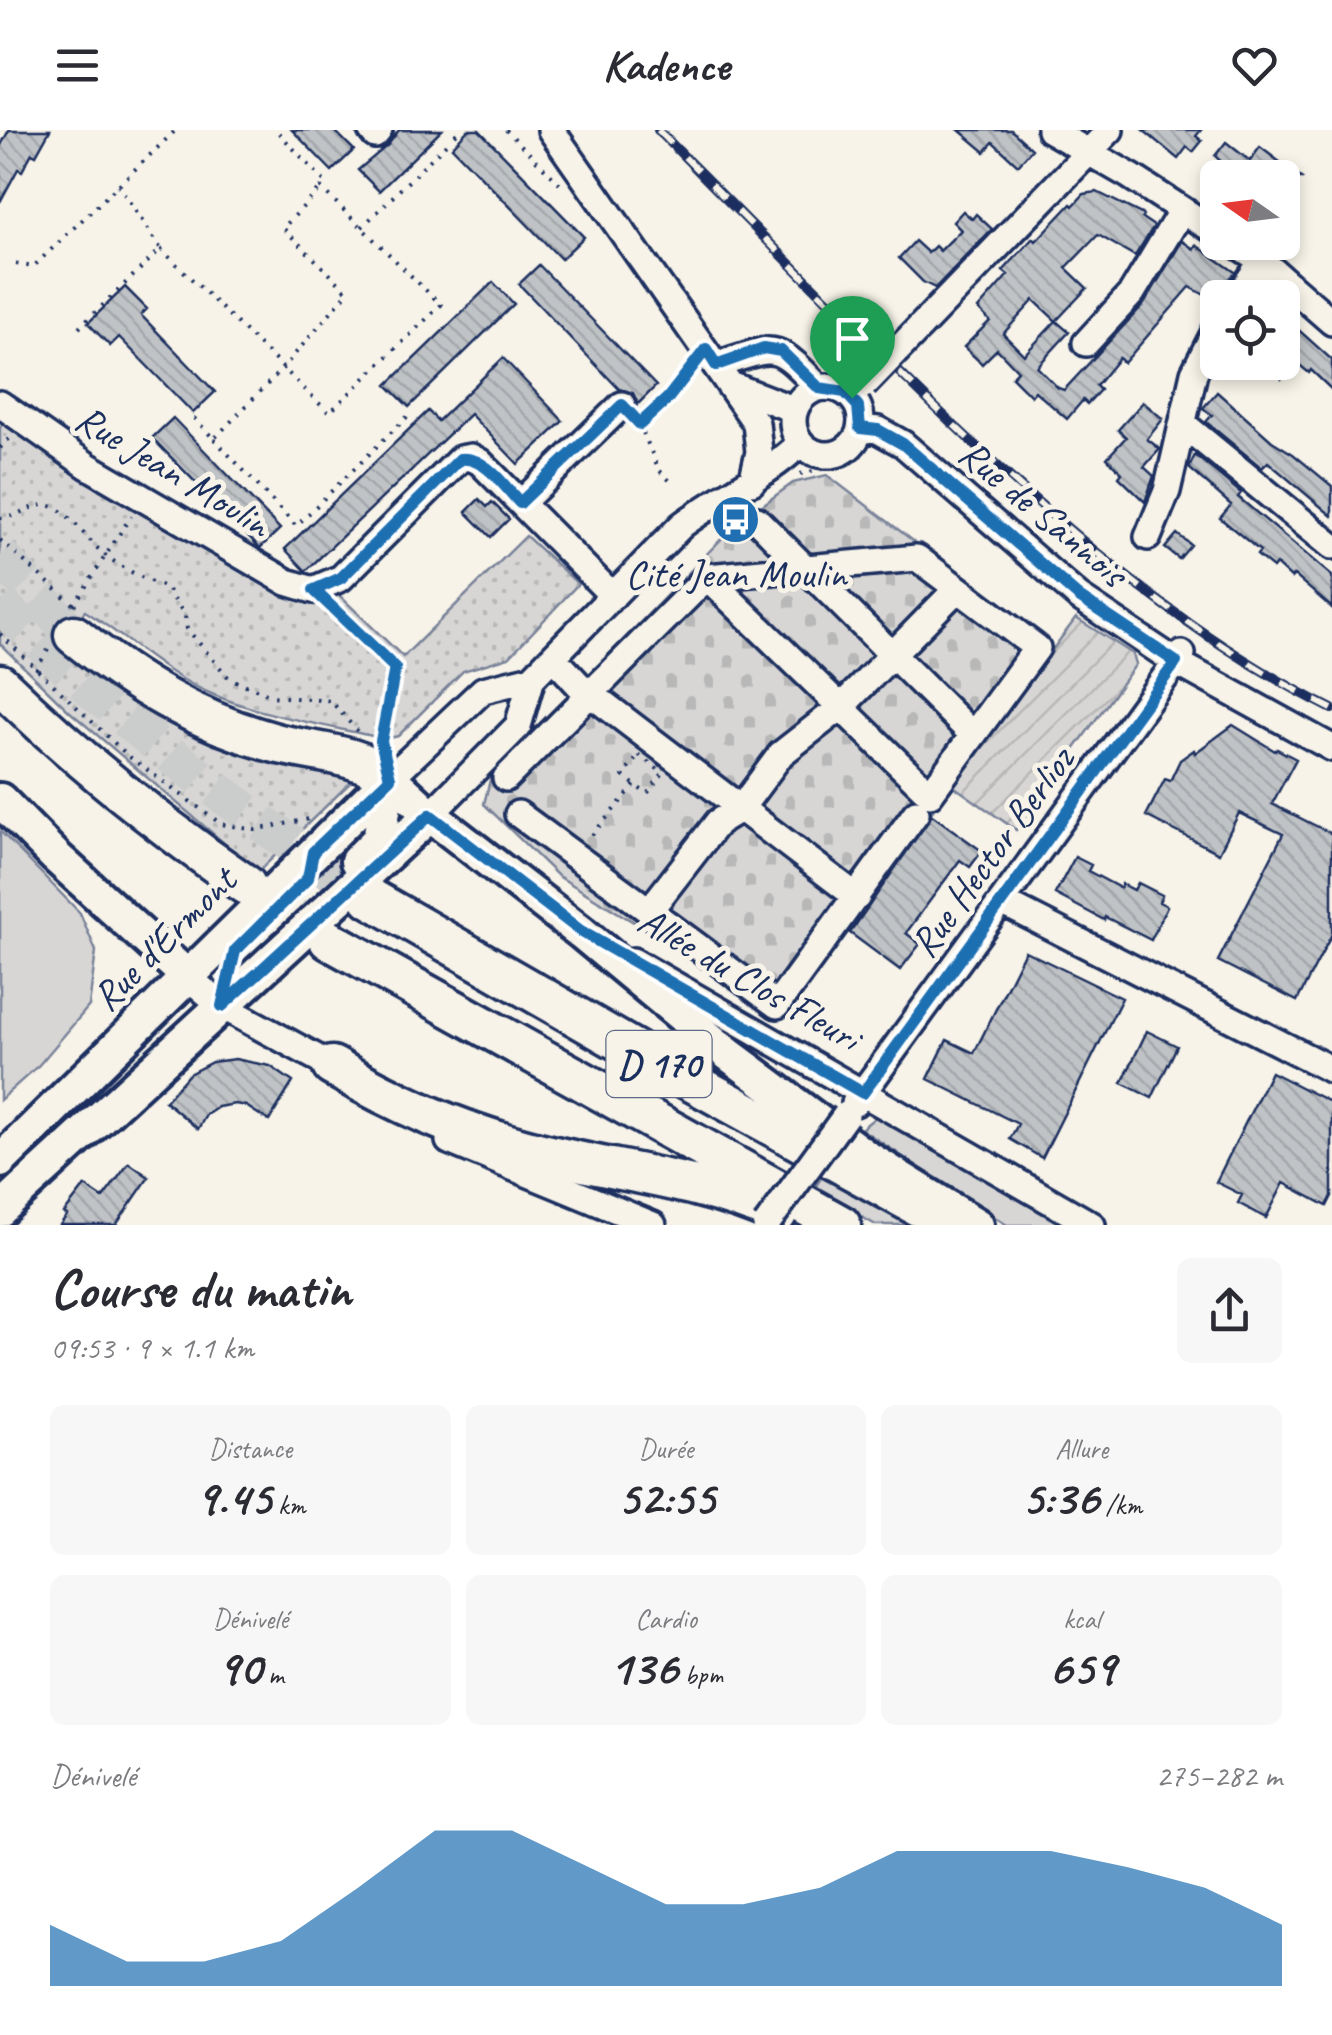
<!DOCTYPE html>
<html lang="fr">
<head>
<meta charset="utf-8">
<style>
  :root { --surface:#fff; --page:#f7f7f7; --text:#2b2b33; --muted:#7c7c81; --accent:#1f6fb2 }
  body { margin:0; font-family:Caveat,sans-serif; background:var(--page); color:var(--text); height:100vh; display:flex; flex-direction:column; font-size:38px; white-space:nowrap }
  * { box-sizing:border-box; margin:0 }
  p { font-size:32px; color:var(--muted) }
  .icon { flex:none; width:55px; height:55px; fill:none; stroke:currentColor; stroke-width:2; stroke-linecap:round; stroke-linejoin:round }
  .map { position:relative; height:1095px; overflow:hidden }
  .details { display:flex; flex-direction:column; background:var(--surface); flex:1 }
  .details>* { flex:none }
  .needle { width:65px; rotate:284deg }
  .tools { position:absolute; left:1200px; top:30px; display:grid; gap:20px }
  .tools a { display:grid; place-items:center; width:100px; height:100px; border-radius:15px; background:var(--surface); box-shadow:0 5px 15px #0003; font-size:50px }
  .pin { position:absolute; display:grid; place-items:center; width:85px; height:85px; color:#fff; margin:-102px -42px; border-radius:50% 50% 50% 0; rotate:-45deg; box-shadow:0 0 10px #0007 }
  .pin .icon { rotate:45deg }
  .round { display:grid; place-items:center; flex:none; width:105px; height:105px; border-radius:15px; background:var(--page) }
  .overview { display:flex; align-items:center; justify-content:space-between; height:170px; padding:0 50px }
  h1 { font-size:55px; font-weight:700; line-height:75px }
  .stats { display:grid; grid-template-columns:repeat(3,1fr); gap:15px; height:170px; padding:10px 50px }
  .stats div { display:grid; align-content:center; border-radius:15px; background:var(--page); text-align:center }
  .stats b { font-size:50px; font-weight:700 }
  .stats small { font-size:28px; font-weight:400 }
  .stats p { font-size:28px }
  .chart { height:280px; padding:20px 50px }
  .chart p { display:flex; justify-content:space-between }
  .chart svg { width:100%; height:180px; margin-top:10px; fill:var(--accent); opacity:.7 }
  header { display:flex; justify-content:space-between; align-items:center; height:130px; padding:0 50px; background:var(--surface); font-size:45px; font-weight:700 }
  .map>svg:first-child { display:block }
</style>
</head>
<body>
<header><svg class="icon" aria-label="menu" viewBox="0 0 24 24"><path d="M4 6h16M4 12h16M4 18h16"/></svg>Kadence<svg class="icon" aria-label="heart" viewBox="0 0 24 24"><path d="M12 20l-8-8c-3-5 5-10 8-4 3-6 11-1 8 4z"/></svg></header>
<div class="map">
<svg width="1332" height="1095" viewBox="0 0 1332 1095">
  <defs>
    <pattern id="cemetery-stones" width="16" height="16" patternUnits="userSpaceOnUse" patternTransform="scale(2.5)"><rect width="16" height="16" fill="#d7d6d4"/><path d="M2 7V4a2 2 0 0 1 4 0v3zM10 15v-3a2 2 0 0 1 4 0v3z" fill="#b8b8b8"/></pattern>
    <pattern id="park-dots" width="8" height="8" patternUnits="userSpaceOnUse" patternTransform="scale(2.5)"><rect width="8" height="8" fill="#d7d6d4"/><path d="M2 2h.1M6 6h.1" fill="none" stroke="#b8b8b8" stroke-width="1.8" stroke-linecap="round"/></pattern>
    <pattern id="garden-furrows" width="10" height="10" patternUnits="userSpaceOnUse" patternTransform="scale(2.5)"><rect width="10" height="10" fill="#d7d6d4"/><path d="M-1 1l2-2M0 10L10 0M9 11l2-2" fill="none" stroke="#b8b8b8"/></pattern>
    <pattern id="building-back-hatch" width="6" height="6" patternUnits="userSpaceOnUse" patternTransform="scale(2.5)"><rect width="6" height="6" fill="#c0c3c5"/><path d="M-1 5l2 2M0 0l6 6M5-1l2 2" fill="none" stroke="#a4a8ac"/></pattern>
  </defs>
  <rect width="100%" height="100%" fill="#f7f3e8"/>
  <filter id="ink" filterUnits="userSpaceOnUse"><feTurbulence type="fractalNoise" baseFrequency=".01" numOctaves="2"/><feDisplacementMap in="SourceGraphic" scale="20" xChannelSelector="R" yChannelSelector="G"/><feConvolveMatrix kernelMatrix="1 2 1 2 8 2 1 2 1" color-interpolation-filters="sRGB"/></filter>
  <g filter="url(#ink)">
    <path fill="#d7d6d4" stroke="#798299" stroke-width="2.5" d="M0,701l80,82 16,38 -7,55 -50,59 -39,35z
      M878,985l189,110h-60l-146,-96z
      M823,1045l90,50h-37l-63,-35z"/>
    <path fill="url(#cemetery-stones)" stroke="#798299" stroke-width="2.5" d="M827,345l226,173 -270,365 -225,-137 -74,-72 7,-28 244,-251 58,-42z"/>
    <path fill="url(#park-dots)" stroke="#798299" stroke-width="2.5" d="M5,292l63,47 191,113 34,14 42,-5 68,66 123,-121 52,48 -69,73 -46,14 -65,65 -12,3c-57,-13 -118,-22 -172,-44 -48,-19 -86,-57 -129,-84l-16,20 287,146 -98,95 -189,-161 -69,-67v-217z"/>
    <path fill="url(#garden-furrows)" stroke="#798299" stroke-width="2.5" d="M1076,488l57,36 3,10 -120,166 -64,-45z"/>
    <path fill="url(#building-back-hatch)" stroke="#1b2f5e" stroke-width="2.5" d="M9,0h41l-14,25 -4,-2 -10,18 -4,-2 -18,33v-55z
      M292,0h42l20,20 -22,21z
      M399,0h43l-63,61 -21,-21 30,-25z
      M468,0h11l105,107 -23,22 -109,-112z
      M959,0h52l21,19 -14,16 -25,-23 -8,10z
      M1143,0h58l-5,6 6,5 -9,11 -6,-5 -9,12z
      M1226,12l24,19 10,-14 41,31h-63l-23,-22z
      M1097,62l46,23 -1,3 12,8 -19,30 -37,-21 -32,33 21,20 -31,33 -22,-21 -31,34 21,21 32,-34 13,11 -32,35 21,21 6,2 80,-86 38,-63 12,8 2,-4 39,27 -23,27 -22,-12 -66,76 -5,-5 -23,28 4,4 -13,14 -4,-4 -16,19 -32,-28 -4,5 -19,-19 6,-6 -21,-22 -15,15 -18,-17 26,-26 -12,-12 30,-34 -5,-4 30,-33 3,3 35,-37 2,2 11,-12z
      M963,81l9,8 4,-5 16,15 -57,59 -12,-6 -24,-24 16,-17 13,12 7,-7 5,5 21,-21 -8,-8z
      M539,135l117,121 -18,18 -5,-11 -14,-4 -100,-105z
      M493,152l21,22 -105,103 -22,-22z
      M125,157l22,22 -6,6 74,77 -22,21 -74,-76 -9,9 -22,-23z
      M1282,185l50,45v30l-21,-20 -2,3 -13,-11 -14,16z
      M503,228l60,63 -45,43 -48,-50 -164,157 -21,-22 143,-138 10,10z
      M1217,262l55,49 21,13 39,32v30l-64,-54 -6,6 -56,-46 6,-7 -9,-7z
      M1143,272l20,17 -16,20 13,10 -16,18 10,9 -9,26 -26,-25 3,-4 -15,-15 19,-21 -8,-7z
      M173,288l107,111 -20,19 -108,-110z
      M1195,325l46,38 -3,4 94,79v32l-38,-33 -3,3 -15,-14 -3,4 -16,-13 3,-4 -40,-33 11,-13 -42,-37z
      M479,369l8,8 5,-5 17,17 -18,18 -25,-25z
      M1177,404l14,11 -12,14 -14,-11z
      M1233,595l42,26 2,-2 19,10 -24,45 60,30v100l-35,67 -79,-40 65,-127 -44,-21 -20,40 -73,-37 19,-37 5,2 10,-21 14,-10 1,3z
      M932,685l50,36 -12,16 -10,-7 -54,73 14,11 -20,26 -50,-37z
      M1075,727l16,8 -3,6 32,17 2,-4 12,6 4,-7 24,12 -3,7 8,4 -16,34 -46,-23 -1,3 -49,-26z
      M1025,821l97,47 -80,160 -32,-19 8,-15 -90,-45 19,-39 27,13z
      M1147,901l30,15 -25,52 -30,-15z
      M235,929l35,7 23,16 -24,39 -23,-15 -11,-2 -17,3 -12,8 -8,14 -33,-28 24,-27 23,-12z
      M1271,942l61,31v93l-5,10 -43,-23 -18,35 -28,-15 4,-8 -26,-13z
      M129,1033l20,14 -33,48h-56l7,-10 -3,-2 21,-27 18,12z"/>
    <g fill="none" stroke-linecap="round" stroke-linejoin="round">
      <path stroke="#cbcccc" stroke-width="38" stroke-dasharray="38 19" stroke-linecap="butt" d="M0,426l74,79
        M0,473c20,22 44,42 66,63 94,87 198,160 304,232
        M246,755l83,55"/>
      <defs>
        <path id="minor" d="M371,0l4,5 4,-5
          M551,0l205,293 3,29 -7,30
          M1050,0l80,46 88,57
          M1233,112l29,19 70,61
          M1237,168l25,-37
          M920,197l190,-197
          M1086,213l46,-50 50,-83
          M716,235c61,-19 57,-25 103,23
          M733,256l62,24
          M793 291a34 34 0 1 1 68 0a34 34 0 1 1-68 0Z
          M0,274l88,62 199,116 26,8 28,-12 119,-119 11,-2 9,5 133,134
          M1183,294l149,122
          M860,298l18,2 25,14 176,153 97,65 156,86
          M521,373l101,-98
          M757,390l216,215
          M1148,407l19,-46 27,-118 24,-47
          M553,527l26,28 278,212
          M390,648l93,-88 49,-12
          M506,648l201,-201 210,-19 120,90 -107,146 -223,-217
          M518,684l259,191 139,-192
          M430,685l88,-89 14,-48 150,-153c40,-30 83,-48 119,-82
          M1002,772l330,168
          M649,781l69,-89 23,-14 40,-54 60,-47 116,-118
          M633,831l459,264
          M187,846l35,30 110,60 11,11
          M855,973l327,-449
          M449,1011l204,84"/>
        <path id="major" d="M390,648l40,37 152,118 146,121 137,102 112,69
          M0,670l56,57 131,119
          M357,731l22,-22 11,-61
          M0,1031l390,-383
          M0,1080l430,-395"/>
        <path id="highway" d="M74,505c61,49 122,86 198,107 38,11 86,10 118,36
          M0,554c76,74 159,141 246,201
          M370,768l275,158 307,169
          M329,810l512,285
          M332,936c61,36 123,64 191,82 86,24 173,29 254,66"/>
      </defs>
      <use href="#minor" stroke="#1b2f5e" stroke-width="32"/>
      <use href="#major" stroke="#1b2f5e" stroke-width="40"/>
      <use href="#highway" stroke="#1b2f5e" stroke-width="45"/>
      <path stroke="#1b2f5e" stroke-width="4" stroke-dasharray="2.5 8" stroke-linecap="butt" d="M506,0l57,57
        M455,5l5,-5
        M362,97l86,-85
        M161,119l168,164 112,-108 -120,-117 4,-6 -49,-52
        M16,134l17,3 143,-137
        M79,198l82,-79 -43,-64
        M194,288l20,21 69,-71 65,-76 -65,-64 38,-40
        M639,293l20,47 12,12
        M640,294l27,-26 23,-29
        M214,309l82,87 115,-113
        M0,318l11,-11
        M800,344l52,-12 13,-10
        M0,388c16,0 29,-13 45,-13 22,1 41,35 59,49 14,12 44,28 62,33l19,29 2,13 42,49 43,18 59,5 26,30
        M0,410l76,67
        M74,475l57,-89
        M331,478l64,61 -14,71
        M0,504l127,121 94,69 34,6 54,-11
        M36,540l13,-22
        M639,625l24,18 -16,21 -24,-18z
        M592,705l43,-50"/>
      <use href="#minor" stroke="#f7f3e8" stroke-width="25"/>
      <use href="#major" stroke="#f7f3e8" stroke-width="32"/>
      <use href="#highway" stroke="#f7f3e8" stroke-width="38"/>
      <defs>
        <path id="rail" d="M658,0c92,93 184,187 278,278 120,115 246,226 396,301"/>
      </defs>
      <use href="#rail" stroke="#1b2f5e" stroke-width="10"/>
      <use href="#rail" stroke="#f7f3e8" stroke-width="6" stroke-dasharray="19" stroke-linecap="butt"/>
      <defs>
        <path id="minor-bridge" d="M864,255l56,-58
          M766,1095l80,-110"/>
      </defs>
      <use href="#minor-bridge" stroke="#1b2f5e" stroke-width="32" stroke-linecap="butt"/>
      <use href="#minor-bridge" stroke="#f7f3e8" stroke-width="25"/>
    </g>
  </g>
  <g fill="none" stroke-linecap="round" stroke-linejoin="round" filter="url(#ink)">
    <defs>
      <path id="route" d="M764,218l17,3 38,37 26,4 13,14 2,22 18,2 25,14 176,153 97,65 -313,431 -281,-161 -152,-117 -208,191 13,-55 73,-73 5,-26 77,-74 -9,-37 14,-73 -81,-78 27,-12 119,-119c24,-4 45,28 60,44l102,-98 18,19 28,-26 38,-49 10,16z"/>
    </defs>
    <use href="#route" stroke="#fff" stroke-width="20"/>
    <use href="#route" stroke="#1f6fb2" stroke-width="12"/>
  </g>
  <defs>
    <symbol id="bus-disc" viewBox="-11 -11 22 22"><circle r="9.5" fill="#1f6fb2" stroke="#f7f3e8"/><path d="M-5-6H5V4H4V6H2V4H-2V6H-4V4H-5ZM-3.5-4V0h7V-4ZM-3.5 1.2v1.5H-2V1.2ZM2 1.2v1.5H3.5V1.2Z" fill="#fff"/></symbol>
  </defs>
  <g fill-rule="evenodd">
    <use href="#bus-disc" x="708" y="362" width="55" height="55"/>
  </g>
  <g text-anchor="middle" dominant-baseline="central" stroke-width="10" stroke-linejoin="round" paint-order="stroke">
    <rect fill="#f7f3e8" stroke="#5d6a87" stroke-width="2.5" x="606.5" y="901" width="105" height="66" rx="8"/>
    <g font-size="38" font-weight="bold" fill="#1b2f5e">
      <text x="659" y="934">D 170</text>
    </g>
    <g font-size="40" fill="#1b2f5e" stroke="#f7f3e8">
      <text transform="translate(173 341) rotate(31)">Rue Jean Moulin</text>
      <text transform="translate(1043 383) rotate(40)">Rue de Sannois</text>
      <text transform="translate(992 722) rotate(-54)">Rue Hector Berlioz</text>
      <text transform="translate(164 809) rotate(-45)">Rue d'Ermont</text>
      <text transform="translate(749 849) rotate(30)">Allée du Clos Fleuri</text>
    </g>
    <g font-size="40" fill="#1b2f5e" stroke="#f7f3e8">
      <text x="736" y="444">Cité Jean Moulin</text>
    </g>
  </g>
</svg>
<div class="tools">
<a><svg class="needle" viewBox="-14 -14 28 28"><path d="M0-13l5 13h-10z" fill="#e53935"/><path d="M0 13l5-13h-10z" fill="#7c7c81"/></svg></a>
<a><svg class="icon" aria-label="locate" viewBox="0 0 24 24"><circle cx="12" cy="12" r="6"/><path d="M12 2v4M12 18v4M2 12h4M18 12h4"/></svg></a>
</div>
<div class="pin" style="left:852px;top:268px;background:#1e9e55"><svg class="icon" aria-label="arrive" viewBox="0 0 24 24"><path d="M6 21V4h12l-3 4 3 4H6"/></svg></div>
</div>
<section class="details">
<div class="overview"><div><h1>Course du matin</h1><p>09:53 · 9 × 1.1 km</p></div><a class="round"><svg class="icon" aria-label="share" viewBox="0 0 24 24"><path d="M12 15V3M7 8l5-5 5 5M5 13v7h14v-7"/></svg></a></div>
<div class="stats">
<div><p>Distance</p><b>9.45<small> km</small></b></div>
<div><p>Durée</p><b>52:55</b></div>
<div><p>Allure</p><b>5:36<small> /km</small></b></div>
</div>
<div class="stats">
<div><p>Dénivelé</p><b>90<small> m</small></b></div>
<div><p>Cardio</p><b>136<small> bpm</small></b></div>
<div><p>kcal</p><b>659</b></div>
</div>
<div class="chart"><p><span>Dénivelé</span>275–282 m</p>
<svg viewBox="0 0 160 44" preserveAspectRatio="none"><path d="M0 44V29L10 38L20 38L30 33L40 20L50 6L60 6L70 15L80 24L90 24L100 20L110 11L120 11L130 11L140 15L150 20L160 29V44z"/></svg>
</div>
</section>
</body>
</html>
